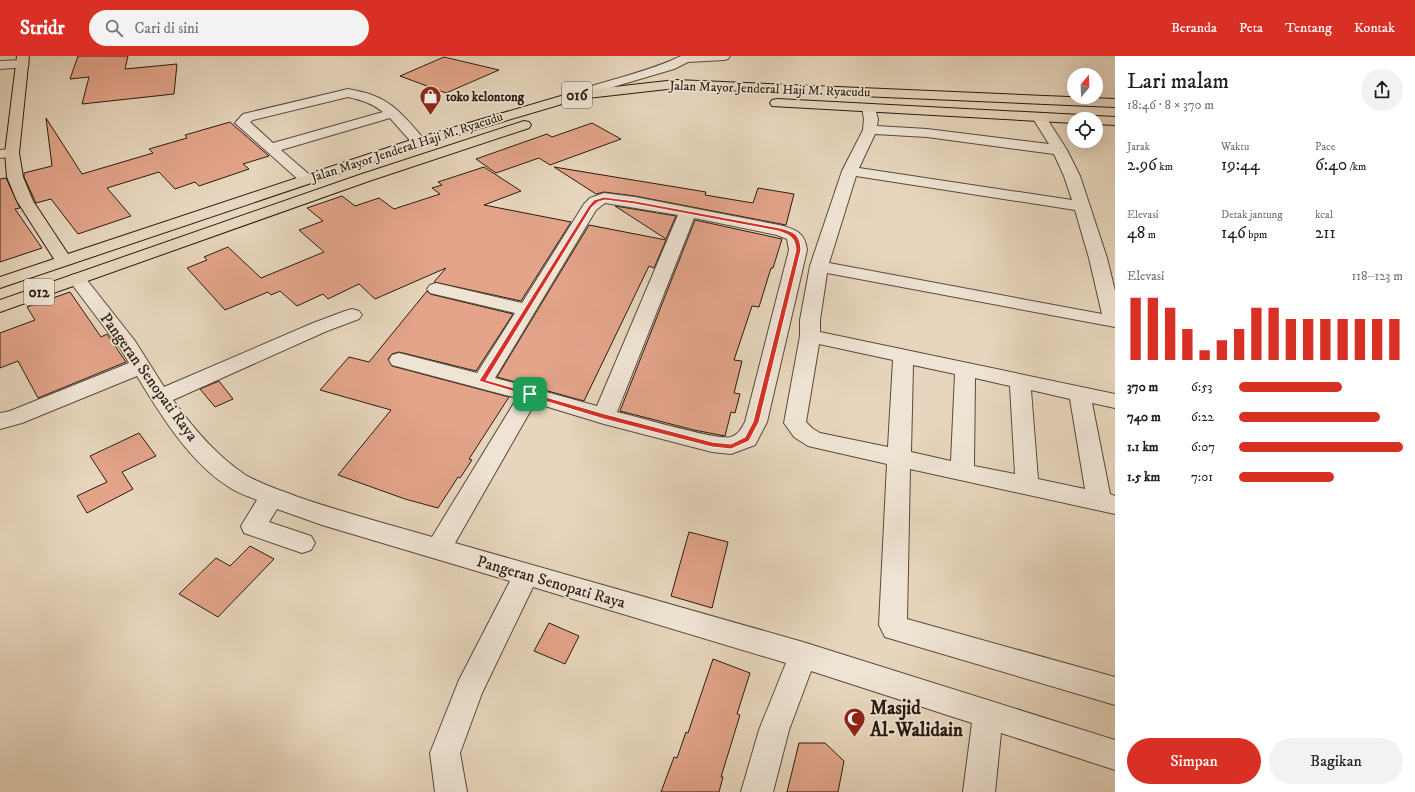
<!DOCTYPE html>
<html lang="id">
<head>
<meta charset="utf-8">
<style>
  :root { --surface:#fff; --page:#f2f2f2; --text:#202124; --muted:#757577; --accent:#d93025 }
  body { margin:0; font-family:"IM FELL DW Pica",serif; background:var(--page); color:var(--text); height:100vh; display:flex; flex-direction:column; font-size:15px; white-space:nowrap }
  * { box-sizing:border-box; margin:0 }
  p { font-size:13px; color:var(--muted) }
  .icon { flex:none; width:22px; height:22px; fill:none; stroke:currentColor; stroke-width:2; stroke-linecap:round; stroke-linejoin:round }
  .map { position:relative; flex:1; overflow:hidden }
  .drawer { display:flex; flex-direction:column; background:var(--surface); width:300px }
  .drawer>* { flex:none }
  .needle { width:26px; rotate:19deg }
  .tools { position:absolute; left:1067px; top:12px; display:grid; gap:8px }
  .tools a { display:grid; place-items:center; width:36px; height:36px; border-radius:50%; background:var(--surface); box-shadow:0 4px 16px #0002; font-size:20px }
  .pin { position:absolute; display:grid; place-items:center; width:34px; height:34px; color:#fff; margin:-17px; border-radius:8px; box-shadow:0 2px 6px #0006 }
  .round { display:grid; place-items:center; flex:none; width:42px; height:42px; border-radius:21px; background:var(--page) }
  .head { display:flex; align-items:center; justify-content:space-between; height:68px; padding:0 12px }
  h1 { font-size:22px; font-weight:600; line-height:30px }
  .metrics { display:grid; grid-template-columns:repeat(3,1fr); gap:6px; height:68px; padding:4px 12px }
  .metrics div { display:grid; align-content:center }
  .metrics b { font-size:17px; font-weight:600 }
  .metrics small { font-size:11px; font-weight:400 }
  .metrics p { font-size:11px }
  .chart { height:112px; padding:8px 12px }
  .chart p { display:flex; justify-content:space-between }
  .chart svg { width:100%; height:72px; margin-top:4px; stroke:var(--accent); stroke-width:6 }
  .cta { display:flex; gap:8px; margin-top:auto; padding:8px 12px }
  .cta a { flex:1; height:46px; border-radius:24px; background:var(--accent); color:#fff; font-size:16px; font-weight:600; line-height:46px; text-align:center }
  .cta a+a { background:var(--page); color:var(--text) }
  ul { padding:0 12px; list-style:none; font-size:13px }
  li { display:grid; grid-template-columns:64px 48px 1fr; align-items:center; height:30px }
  li i { height:10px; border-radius:5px; background:var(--accent) }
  header { display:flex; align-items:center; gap:24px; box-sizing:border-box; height:56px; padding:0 20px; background:var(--accent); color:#fff }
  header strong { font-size:19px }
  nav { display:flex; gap:22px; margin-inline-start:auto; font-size:14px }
  .search { width:280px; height:36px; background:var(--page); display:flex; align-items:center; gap:10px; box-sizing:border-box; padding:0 14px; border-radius:22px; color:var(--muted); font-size:15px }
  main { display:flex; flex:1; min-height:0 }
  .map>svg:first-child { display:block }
</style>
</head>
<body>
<header>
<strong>Stridr</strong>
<div class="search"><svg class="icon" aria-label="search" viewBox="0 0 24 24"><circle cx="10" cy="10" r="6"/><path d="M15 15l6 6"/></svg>Cari di sini</div>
<nav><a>Beranda</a><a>Peta</a><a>Tentang</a><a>Kontak</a></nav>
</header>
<main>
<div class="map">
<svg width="1115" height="736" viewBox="0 0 1115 736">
  <rect width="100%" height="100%" fill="#e7d6bd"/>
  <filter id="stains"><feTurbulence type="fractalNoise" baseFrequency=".005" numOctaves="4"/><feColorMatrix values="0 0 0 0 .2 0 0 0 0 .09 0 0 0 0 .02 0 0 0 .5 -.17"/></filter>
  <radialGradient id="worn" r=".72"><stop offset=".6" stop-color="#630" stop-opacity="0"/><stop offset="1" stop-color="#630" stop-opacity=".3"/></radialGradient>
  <path fill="#e3a48a" stroke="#281c11" d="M78,0h50l-3,13 52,-5 -3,30 -92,10 7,-27 -19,2z
    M444,1l55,13 -53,23 -46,-17z
    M46,62l36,56 71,-21 -4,-4 38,-11 -2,-3 45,-13 39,34 -26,8 6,5 -50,17 -4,-4 -20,7 -16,-17 -52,16 24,28 -53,18 -27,-35 -15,4 -12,-26v-4l28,-7z
    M592,67l29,16 -71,26 -11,-7 -43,15 -20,-14 71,-25 5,3z
    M484,111l37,24 -37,14 87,17 -50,79 -87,-19 12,-14 -71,31 -16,-15 -31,15 -5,-5 -26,12 -17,-15 -9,4 -3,-3 -43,18 -38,-42 20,-8 -3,-3 24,-10 33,31 63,-26 -25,-22 24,-9 -16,-13 35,-12 13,10 24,-8 15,11 46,-15 -8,-6 10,-3 -4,-3z
    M554,111l152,25 -1,3 48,8 5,-15 36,6 -8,31 -151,-29 -31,-4 -8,2z
    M6,122l14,30 -5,1 27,39 -42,14v-83z
    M615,150l61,10 -10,23z
    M695,164l87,19 -9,29h-2l-12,39 -7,-1 -18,54 8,1 -8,32 6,1 -5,19 -4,-1 -6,24 -31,-6 -74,-19z
    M589,169l77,15 -12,28 -5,-2 -65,135 -87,-24z
    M427,235l3,3 83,20 -37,57 -77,-19 -7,2 -4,5 4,7 117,31 -40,62 3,1 -12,18 -2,-1 -20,31 -33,-9 -67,-24 53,-65 -71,-20 29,-33 20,5z
    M70,236l31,45 6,-3 19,28 -88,36 -20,-37 -18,7v-35l35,-13 -8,-13z
    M219,325l14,18 -18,8 -15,-18z
    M139,377l17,23 -34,16 11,17 -46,24 -10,-17 30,-14 -17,-26z
    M689,476l39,10 -16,66 -41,-12z
    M250,490l24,13 -56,58 -39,-23 37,-36 14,8z
    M549,567l30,13 -14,28 -31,-13z
    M713,603l37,14 -13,41 3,1 -19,62h2l-4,15h-58l13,-35 3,1 9,-26 2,1z
    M799,687h26l19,18 -6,31h-51z"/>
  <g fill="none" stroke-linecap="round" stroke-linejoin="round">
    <defs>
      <path id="minor" d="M681,0h49l-2,3 -4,1 -36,2 -14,7 -61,18 -35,12 -5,-1 -2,-3 2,-3c35,-12 75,-20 108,-36z
        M23,4l4,1 2,3 -2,3 -27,2v-8z
        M348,33c8,2 17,3 24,6 23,8 37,27 52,44l2,3 -2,3 -5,1 -5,-1 -24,-27 -109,32 30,26 3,3 -3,3 -5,2 -5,-2 -66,-59 8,-9zM348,41c13,3 24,6 35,15l-110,31 -23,-21 3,-2z
        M869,48l5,1 4,14 -1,7 50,3 122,15 -17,-27 2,-3 5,-1 5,1 23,36 13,26 27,82 8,33v36l-288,-54 -7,47v12l295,62v14l-23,-5 18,91 5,2v18l-205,-45 -3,150 208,58v28l-230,-68 -6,-12 8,-161 -79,-18 -14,-9 -10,-14 16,-87v-16l10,-54 32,-95 21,-41 1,-11 -2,-11 2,-3zM875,78l52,3 127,17 10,22 8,24 -213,-32zM856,120l219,34 14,48 13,56 -273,-51zM819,288l74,16 -5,87 -68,-14 -8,-5 -6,-6zM913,309l42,9 -4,87 -40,-9zM975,322l35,8 5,88 -41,-8zM1031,334l39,9 15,90 -47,-10z
        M12,93l5,1 2,3 -2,3 -17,2v-8z
        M604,137l31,4 144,28c16,4 26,7 28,25l-40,172 -12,23 -24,9 -19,-2 -108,-28 -69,-21 -80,140 348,99 312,98v30l-114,-37 -6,59h-32l9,-69 -161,-52 -22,59 -16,62h-32l18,-62 27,-67 -253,-76 -51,106 -22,60 7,39h-32l-5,-39 29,-73 51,-99 -188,-56 -45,-16 -8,13 42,14 4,7 -4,7 -9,3 -58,-20 -3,-7 16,-26c-9,-4 -20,-7 -28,-13 -39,-24 -69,-73 -92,-111l-115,47 -22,6v-16l10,-2 119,-48 -9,-15 -52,-69 3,-4 6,-1 6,1 52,66 29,46 149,-64 32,-12 7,-2 7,2 3,4 -3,4 -32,12 -154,69c20,28 43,55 71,74 16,10 36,16 54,23 44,15 89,27 134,40l85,-139 -125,-33 -3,-5 3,-5 7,-2 78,20 38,-60 -85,-20 -3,-4 3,-4 6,-2 86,20 62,-99 6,-6zM605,147l73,12 -81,191 -102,-28 101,-168zM694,162l83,17 10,4 2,11 -44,172c-4,7 -6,12 -14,15 -13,4 -96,-21 -114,-25z"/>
      <path id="major" d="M17,0h12l-10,97 4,24 10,24 35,53 346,-115 164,-48 98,-11 439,19v8l-439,-19 -97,11 -155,46 -424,143v-11l54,-18 -37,-58 -10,-24 -2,-24z
        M777,43l304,16 5,1 2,3h-14v4l-302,-17 -2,-3 2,-3z
        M1096,60l19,1v8l-19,-1v-5h-6z
        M524,65l5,1 2,3 -2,3 -160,53 -369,131v-12l359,-125z"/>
    </defs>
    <use href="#minor" stroke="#584a3c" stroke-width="2"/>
    <use href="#major" stroke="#281c11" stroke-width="2"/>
    <use href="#minor" fill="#efe4d4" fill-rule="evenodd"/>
    <use href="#major" fill="#e7d6bd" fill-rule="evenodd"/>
  </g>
  <path fill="#d93025" stroke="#fff" fill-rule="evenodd" d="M604,141l31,4 145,27c14,4 20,6 21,22l-42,172 -10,19 -18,8 -19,-2 -108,-28 -125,-38 109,-174 6,-7zM605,144l30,4 143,27c12,4 17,6 18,19l-43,172 -8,15 -14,7 -19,-2 -107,-28 -119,-34 106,-173 6,-5z"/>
  <defs>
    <symbol id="shop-pin" viewBox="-11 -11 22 30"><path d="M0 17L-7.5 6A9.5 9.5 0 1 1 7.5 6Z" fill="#8f2418" stroke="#efe4d4"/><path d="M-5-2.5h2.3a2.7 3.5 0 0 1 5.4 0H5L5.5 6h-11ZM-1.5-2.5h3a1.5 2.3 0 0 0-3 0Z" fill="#fff"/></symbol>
    <symbol id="mosque-pin" viewBox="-11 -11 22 30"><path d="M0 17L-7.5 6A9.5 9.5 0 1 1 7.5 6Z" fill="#8f2418" stroke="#efe4d4"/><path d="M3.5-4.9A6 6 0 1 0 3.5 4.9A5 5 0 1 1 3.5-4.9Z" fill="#fff"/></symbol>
  </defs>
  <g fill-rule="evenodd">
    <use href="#shop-pin" x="418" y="28" width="25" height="34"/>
    <use href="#mosque-pin" x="842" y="650" width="25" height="34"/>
  </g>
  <g text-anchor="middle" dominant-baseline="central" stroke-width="3.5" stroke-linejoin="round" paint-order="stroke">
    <g font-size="13" fill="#281c11" stroke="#efe4d4">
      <text transform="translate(770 33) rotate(2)">Jalan Mayor Jenderal Haji M. Ryacudu</text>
      <text transform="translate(407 91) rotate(-18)">Jalan Mayor Jenderal Haji M. Ryacudu</text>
    </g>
    <g font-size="13" font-weight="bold" fill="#281c11" stroke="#efe4d4" text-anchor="start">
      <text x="446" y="41">toko kelontong</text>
    </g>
    <g fill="#efe4d4" stroke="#64584c" stroke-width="1">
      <rect x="562" y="26" width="30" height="26" rx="3"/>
      <rect x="24" y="223" width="30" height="26" rx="3"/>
    </g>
    <g font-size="15" font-weight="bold" fill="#281c11">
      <text x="577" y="39">016</text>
      <text x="39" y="236">012</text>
    </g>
    <g font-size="16" fill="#281c11" stroke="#efe4d4">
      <text transform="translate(149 321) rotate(54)">Pangeran Senopati Raya</text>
      <text transform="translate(551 526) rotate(16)">Pangeran Senopati Raya</text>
    </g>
    <g font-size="19" font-weight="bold" fill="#281c11" stroke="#efe4d4" text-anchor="start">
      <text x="870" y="652">Masjid<tspan x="870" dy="22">Al-Walidain</tspan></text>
    </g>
  </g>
  <rect width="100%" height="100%" filter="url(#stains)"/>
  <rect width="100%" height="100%" fill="url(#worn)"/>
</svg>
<div class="tools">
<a><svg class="needle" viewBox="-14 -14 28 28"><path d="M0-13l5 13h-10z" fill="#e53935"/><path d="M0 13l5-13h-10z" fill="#757577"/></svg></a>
<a><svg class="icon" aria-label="locate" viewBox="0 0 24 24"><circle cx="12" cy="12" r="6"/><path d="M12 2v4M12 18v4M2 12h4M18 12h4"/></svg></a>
</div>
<div class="pin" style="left:530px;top:338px;background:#1e9e55"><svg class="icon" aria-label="arrive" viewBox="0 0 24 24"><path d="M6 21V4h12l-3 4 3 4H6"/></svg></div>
</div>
<section class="drawer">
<div class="head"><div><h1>Lari malam</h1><p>18:46 · 8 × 370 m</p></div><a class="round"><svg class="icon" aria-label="share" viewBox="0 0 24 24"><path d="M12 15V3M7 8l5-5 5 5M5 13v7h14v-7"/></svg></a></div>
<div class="metrics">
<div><p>Jarak</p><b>2.96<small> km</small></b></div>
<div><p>Waktu</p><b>19:44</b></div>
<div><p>Pace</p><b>6:40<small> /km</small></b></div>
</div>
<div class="metrics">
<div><p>Elevasi</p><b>48<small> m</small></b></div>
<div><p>Detak jantung</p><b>146<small> bpm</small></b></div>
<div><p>kcal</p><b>211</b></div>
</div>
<div class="chart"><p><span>Elevasi</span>118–123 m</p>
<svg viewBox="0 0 160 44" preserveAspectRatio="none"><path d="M5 44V6M15 44V6M25 44V12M35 44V25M45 44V38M55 44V32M65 44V25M75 44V12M85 44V12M95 44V19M105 44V19M115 44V19M125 44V19M135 44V19M145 44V19M155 44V19"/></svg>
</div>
<ul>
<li><b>370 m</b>6:53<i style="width:63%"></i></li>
<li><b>740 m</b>6:22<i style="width:86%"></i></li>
<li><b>1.1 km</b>6:07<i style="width:100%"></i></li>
<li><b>1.5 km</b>7:01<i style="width:58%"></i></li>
</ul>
<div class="cta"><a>Simpan</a><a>Bagikan</a></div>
</section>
</main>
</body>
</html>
